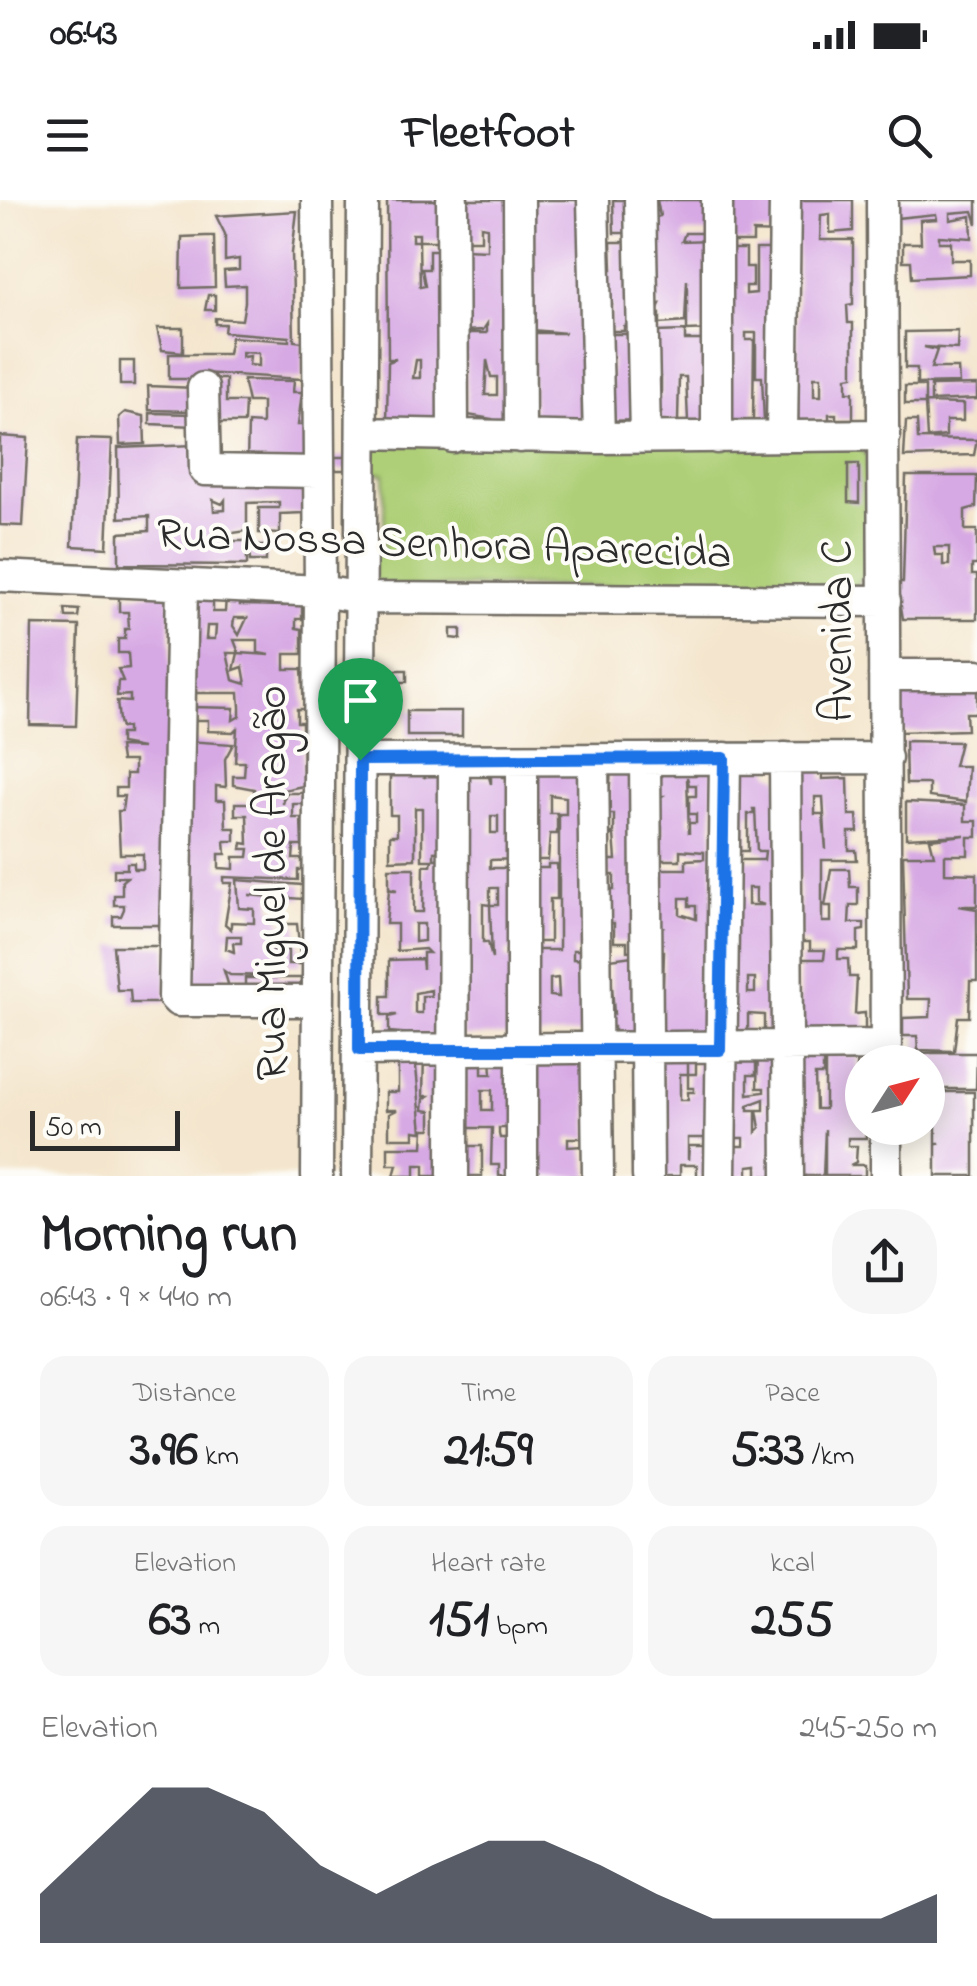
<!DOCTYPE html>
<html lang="en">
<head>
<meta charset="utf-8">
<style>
  :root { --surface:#fff; --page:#f6f6f6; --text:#202124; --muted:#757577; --accent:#111827 }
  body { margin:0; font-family:"Indie Flower",sans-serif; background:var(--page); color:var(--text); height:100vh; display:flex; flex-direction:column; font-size:38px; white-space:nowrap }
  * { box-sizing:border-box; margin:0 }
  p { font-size:32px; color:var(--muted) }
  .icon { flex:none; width:55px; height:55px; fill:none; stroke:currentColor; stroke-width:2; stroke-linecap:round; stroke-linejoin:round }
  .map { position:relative; height:976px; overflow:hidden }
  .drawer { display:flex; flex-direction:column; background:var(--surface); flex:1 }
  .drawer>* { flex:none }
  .needle { width:65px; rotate:54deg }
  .tools { position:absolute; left:845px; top:845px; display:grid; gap:20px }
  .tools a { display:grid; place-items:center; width:100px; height:100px; border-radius:50%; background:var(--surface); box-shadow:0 5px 25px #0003; font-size:50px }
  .scale { position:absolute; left:30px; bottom:25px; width:150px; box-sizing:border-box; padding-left:10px; border:5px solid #2b2b2b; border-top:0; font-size:28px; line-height:35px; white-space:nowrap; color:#2b2b2b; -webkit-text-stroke:8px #fdfcf7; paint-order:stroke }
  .pin { position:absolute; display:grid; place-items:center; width:85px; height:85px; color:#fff; margin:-102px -42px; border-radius:50% 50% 50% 0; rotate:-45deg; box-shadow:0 0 10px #0007 }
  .pin .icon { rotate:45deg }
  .round { display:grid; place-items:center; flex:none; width:105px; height:105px; border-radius:40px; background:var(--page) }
  .head { display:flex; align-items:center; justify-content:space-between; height:170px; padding:0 40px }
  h1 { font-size:55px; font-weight:700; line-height:75px }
  .metrics { display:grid; grid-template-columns:repeat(3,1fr); gap:15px; height:170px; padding:10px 40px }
  .metrics div { display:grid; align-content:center; border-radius:25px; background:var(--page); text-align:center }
  .metrics b { font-size:50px; font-weight:700 }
  .metrics small { font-size:28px; font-weight:400 }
  .metrics p { font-size:28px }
  .chart { height:280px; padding:20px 40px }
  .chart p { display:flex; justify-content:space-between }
  .chart svg { width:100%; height:180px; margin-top:10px; fill:var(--accent); opacity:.7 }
  .status { display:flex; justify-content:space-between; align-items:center; height:70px; padding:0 50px; background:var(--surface); direction:ltr }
  .status svg { height:28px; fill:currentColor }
  header { display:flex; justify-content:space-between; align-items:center; height:130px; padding:0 40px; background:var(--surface); font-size:45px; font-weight:700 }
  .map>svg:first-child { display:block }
</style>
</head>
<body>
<div class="status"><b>06:43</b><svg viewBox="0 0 49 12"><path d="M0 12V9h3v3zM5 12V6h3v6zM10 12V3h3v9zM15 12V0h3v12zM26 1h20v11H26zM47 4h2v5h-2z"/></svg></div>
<header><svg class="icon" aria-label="menu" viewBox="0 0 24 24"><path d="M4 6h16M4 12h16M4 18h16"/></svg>Fleetfoot<svg class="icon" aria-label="search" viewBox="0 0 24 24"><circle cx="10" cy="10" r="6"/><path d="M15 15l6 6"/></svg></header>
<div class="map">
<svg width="977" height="976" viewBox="0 0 977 976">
  <rect width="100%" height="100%" fill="#fdfcf7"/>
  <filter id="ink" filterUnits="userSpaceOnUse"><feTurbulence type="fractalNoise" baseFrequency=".01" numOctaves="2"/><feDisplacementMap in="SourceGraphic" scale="20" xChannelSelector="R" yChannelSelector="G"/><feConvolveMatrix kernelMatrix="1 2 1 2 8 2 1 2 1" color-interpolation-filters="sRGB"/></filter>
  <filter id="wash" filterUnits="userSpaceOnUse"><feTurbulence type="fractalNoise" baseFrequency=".0048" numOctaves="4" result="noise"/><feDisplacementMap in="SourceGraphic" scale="40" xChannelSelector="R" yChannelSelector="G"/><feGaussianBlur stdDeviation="2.25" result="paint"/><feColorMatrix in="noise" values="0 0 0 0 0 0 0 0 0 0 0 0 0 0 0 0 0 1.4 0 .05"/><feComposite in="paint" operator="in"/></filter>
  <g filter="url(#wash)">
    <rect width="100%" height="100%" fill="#f4e6ce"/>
    <path fill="#aecf77" stroke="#6c7d51" stroke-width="2.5" d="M384,241l470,2 13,12 -2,120 -10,11 -472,1 -12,-12 2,-20 11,-1v-80l-13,-1v-18z"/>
    <g id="blocks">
      <path fill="#d7a9e4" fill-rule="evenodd" d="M387,0h58l1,41h-27v-7h-7v7h7l1,46 5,-1 -3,-17h7v-19h17l3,173 -62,1 1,-62 8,-3h-8zM416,160h4v18h-7z
        M464,0h50l2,223h-25l1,-4 -24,-4 -4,-82h23v-9l-4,6 -19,1v-82l23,1v-23l-6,-1v14h-17zM487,160l4,17h6v18h-12z
        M533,0h54l2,192 -7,1v28l-49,1 -1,-89h34l-34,-3z
        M613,0h23l-5,33h-17z
        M657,0h54v33h-26l-3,8 29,-1 1,90 -25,1v-51l-2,42 -25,2v-10l-5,1 5,-11 -5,1 1,-88 4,-1z
        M729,0h54l-4,33 -26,-1v10h-23z
        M797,0h56v31l-23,2v-19l-9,1 -1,25h33v64l-6,1 1,18h5v53l-6,1v15h6v27h-17v-5h-7v6h-31zM814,177h7v19h-7z
        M896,0h81v24l-4,-13 -23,2v7l21,-4 1,22 -33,-2v6h12v18h19v15l-58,3 -1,-17h-8v-18h18l-1,-23 17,-1 -1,-5 -40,4z
        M297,11l-5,42 2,88 9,1 -1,37 -99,-6v6h-34v-25h59l3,-17 58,4v-4l-65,-5 1,-8h-10v-6l27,2 3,-18v-17l-20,1 -1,-15 15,-1v-11l-14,2v-27l-9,-18zM242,152l17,1v13l-10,-1 1,-9 -8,1z
        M206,36h8l1,51 -34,1 1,-51z
        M611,42h25v83l-12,1v5h-15l3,-26 -5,-1 -1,-35h6z
        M730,49h16v18h7v19h-7v8l10,-1v-44h23v172h-15l-2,-44h-6v-44h-10v7h8l-1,80h-23z
        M208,95h7v15h-10z
        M157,128h26v24l-21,-2z
        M685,131v9h27l-1,81h-23l-2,-44h-7l-1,44 -22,1 5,-9h-6l-1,-15h7v-20h-6v-46z
        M958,131l-1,18 -33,-2 13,3 -6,18h27l1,15 -42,1v-16h-12v-36z
        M605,134h32l2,86 -33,1 6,-61 -7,-1z
        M120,161h14v24h-14z
        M215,179h11v23h19l-1,21h-30z
        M243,180l51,1 -1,11h9l-4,33h9v39l-60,-1 1,-40 14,1v-22h-14z
        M977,185v14l-46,2v-15z
        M148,186l47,2 -1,23 -45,-1z
        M905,186h20v18h-20z
        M925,203l38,1v17h-17v15l-19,2z
        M125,212l19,4 1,28 -25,1 -1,-28z
        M150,213l44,1v12l-44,-2z
        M906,221h11l1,18 59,1 -3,15 -70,2z
        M0,236l28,2 -5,88 -23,-1z
        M77,239l35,1 -5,108 -35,-2z
        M195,245v30l109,6v32l-24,1v20l-21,-1v-25h20v-6l-32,1v28l-21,3v7h21v24l-128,-1v-31l30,-2v-15l-30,2 -1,-70zM213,300l9,4 3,-4v10l-11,1z
        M335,257h13l1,13h-14z
        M848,264h11v39l-11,-1z
        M906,276h71l-1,31 -11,3v20h12v35h-5v10h5v44h-74l-6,-37h6zM934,347h15v18h-6v-10h-8z
        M249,346h17v15h-16z
        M170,392v333h-57v-9h8l3,-7v-4h-10v-10h8v-14l5,-4h-13v-8h13v-6h7v6h9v-15h-23l-2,-43h4l2,-15h-8v-8h10v-14h8v-13h-13l-2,-14 23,1 -22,-4v-10h7v-7l-6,1 -2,-7 -2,-20 13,1v-7l-13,1 1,-15h5l-5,-12 11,-1 -1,-15h-10v-14h7v-10h4l-1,-17h-9v-16z
        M193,395h20v17h12l1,-16h15l-1,9 45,1v-10l17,1v22h-6v9l6,1v25h-17v15h17l2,40h-7v13h5l1,64 -20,4v14l3,-11h17v11h-10v14h8l1,28h-8l-1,13h9v11h-4v10l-74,-3v6h8l-7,41 6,5v-7l23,1v-14l-15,-1 -2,-28 65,5v14l-53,-4 22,2v13h9v14h17l4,40h-13v-14h-16l7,3v23l-49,-1 -6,-4 6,19 -39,-1 -4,-4 5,-76 -5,-1v-167l46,3 -8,15 1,28 -10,-1v14h9l1,28h9v13h-10l1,13h-7v14l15,1v-12h14l1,-8h-8l1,-6 6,1 -1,-29h-12v-12h19v-14l-21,-4v-9h11l1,-14h-10l2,-34 -4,4 -25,-1v-11h-16v-13l42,1 -1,12 7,-4v-9l-1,-14h-47zM234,418h13l-8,17 -6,-9zM207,426h9l-1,13h-9zM234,440h24v13l12,2 -31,-2zM227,453h11l-4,17 9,-3 3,17 -13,-4zM227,736h14v7h-8l1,9 -8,-3z
        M65,409l14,1 -1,7h-12z
        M32,425l47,1 -3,100 -46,-1z
        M451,429h10v10l-10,-1z
        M396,470h11v12h-11z
        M898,487h8v4l71,-3v25h-11l1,17 -69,2z
        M407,511h55v25h-55z
        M905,541l55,1 -6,24h14l-2,36 -37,-5v-13h-23z
        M424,563h26l-3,88 -13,1v7h13l1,178 -59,-5v-15l8,-2h-15v-19h7v-36l33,-1 1,10v-16h6l-4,-4 -28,2v-27h-11l3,-34h8l-8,-2v-20h25v44h9l1,-47h7l1,-5h-10v-52h-7v51l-25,1v-25h7v-20h-7v-44h31l4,7zM415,724h9v17l-9,1zM431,790v6h-9v17h-7v-20z
        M822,563v16l26,-1 1,37h8l1,17h-9v18h7l1,10h-35v62h9v-16h-6l6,-37h18l1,18h8v18h-8l-1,18h15v7l-6,1v19h-20v9h10l1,18h8l-2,37 10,-1v23l-66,-4 1,-73h24l1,-9h-15v-8h-10l-2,-174zM815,597h8l3,53 -3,-36h-8z
        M729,565l40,1v7l11,5v19h5l-1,53 -4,1 5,9v115l-4,1 -1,55h-16v-16l-16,-1v17l-17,1 -1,-19 -5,1v-18h5l-2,-136h36l1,-9h-8l-2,-42h-2l1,5h-6v37h-20zM748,688h8v14l8,3h-16zM748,778h7v15h-7z
        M534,566l49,2 -4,92h10l-1,90h-15v9l15,1 2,73 -58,3 1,-86h26v-136h7v-17l-16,-2v18h7v21h-7l-2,26h-15zM558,778l1,19 -9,-1v-17z
        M713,566v270h-53l-3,-51h6l1,-34h-6v-25h4l-4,-3v-33h4l-4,-21h28v-9l18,-1v-7l-24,-2v10h-23v-25h5v-8h-5v-28l5,-3h-5v-20h5v-8zM687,577l2,8h7v11h-7v18h7v9h-7v11zM680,698h9v8h7v13l-16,-5z
        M491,567h11l1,10h16v82l-29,1v8h27l-1,83h-10v8h10l-1,77h-52l1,-259h25l2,7zM491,616h7v17h-7zM490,688h8v17h-8zM483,704l7,1 2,54 -4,-17h-5z
        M611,568h28v182l-12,1v-9h-13v-19h-6v-33h6v-15h-6v-15h8l-2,-25h-6l6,-3v-18h-6z
        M906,602l59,3v16h12v16h-9v18h-23v18l32,1v32h-19l19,3v72h-7l-1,36h-11l-4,34 -36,-1 -1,-14h-14v-18l27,-1 1,-18h-24l-4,-144h31l-4,-16 35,-4 -59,3z
        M548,664h9v35h-7v43h-17v-74h15z
        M113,746h53v57h-35l-1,-13h-13z
        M640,755l-5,81 -21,-3v-6h-5l1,-13h4l-4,-55z
        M245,778h56l-1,12h-55z
        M658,851h30v23h-8v26h8v-8h6v-4h-6v-14h8v-19l17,1 5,82h-30v22l1,-14h25l3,30h-20v-11h-17v11h-22l-1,-84h6v-18h-5z
        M794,851l29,1v23h-8l1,34h9v-57l32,5v17h5l4,64h-18v8h9l-1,16 -6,3h15v11h-40v-47l-2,47h-28z
        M424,852l24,3v121h-24v-11h-9v11h-21l3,-11h-9v-18h35l1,-18h7v-18l-8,-1 1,-11 4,-3h-5z
        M586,852l3,86h-21v9l15,-1 6,30h-56l-4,-120z
        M756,852v23h-8v19l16,-2v-4h-7l1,-36 15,2 8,122h-24v-11l-9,1v10h-17v-30h13v-8h-13l-4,-82zM764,899v11h-7l3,18 -4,4v-22h-8v-5z
        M923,853h54l-1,36h-48z
        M398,856h17l7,76 -8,-1v7h-25v-24l8,-4h-11v-18h12z
        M465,856h17v18h10l-1,-18h25l3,72h-20v6l1,4h18l2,38h-21v-11h-8l1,-37h-26zM482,890h10v20h-10z
        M928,892h46v84h-38v-31l4,-2h-4v-18h-8z
        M466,946h16v30h-16z"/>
    </g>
  </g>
  <g filter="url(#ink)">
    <use href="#blocks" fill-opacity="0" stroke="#716c64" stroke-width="2.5"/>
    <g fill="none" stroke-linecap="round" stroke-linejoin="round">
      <defs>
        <path id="minor" d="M317,0l3,391 -3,585
          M452,0l1,237
          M519,0l1,237
          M593,0l6,238
          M640,0l5,237
          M882,0l4,862
          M203,188l2,82 113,2
          M364,233l235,5 286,-3
          M782,236l3,-236
          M717,238v-238
          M0,376l320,15 44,7 521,3
          M182,385l-8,412 4,4h139
          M884,475h93
          M785,558l3,418
          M645,559l3,417
          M360,560l526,-2
          M522,560v416
          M593,561l5,415
          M359,850l526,-5
          M886,928v48
          M357,976l6,-976
          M453,976l1,-415
          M720,976l5,-418"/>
      </defs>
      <use href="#minor" stroke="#716c64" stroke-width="35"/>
      <use href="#minor" stroke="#fff" stroke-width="30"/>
    </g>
  </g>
  <g fill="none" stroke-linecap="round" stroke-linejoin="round" filter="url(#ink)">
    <defs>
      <path id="route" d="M724,558l-4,292h-361l1,-290z"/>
    </defs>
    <use href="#route" stroke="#fff" stroke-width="20"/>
    <use href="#route" stroke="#1a73e8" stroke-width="12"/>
  </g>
  <g text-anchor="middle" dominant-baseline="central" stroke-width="8" stroke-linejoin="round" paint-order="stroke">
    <g font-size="45" fill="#2b2b2b" stroke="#fdfcf7">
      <text transform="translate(444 346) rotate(2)">Rua Nossa Senhora Aparecida</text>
      <text transform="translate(840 431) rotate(-90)">Avenida C</text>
      <text transform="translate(274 683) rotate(-90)">Rua Miguel de Aragão</text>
    </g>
  </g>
</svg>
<div class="tools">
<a><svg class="needle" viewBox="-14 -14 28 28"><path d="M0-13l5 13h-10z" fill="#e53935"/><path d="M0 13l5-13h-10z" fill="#757577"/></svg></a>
</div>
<div class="scale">50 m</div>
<div class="pin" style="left:360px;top:560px;background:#1e9e55"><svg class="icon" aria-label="arrive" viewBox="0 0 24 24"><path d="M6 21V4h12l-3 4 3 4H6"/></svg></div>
</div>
<section class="drawer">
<div class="head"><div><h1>Morning run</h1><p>06:43 · 9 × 440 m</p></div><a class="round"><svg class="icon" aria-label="share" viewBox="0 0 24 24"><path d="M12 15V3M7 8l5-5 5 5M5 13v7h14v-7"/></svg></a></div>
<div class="metrics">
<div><p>Distance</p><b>3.96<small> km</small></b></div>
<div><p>Time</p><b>21:59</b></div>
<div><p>Pace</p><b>5:33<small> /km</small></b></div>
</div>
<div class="metrics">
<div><p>Elevation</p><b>63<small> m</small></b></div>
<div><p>Heart rate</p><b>151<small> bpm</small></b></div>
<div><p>kcal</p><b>255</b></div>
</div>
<div class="chart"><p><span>Elevation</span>245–250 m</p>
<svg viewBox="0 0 160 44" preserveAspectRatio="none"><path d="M0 44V32L10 19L20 6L30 6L40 12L50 25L60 32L70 25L80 19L90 19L100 25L110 32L120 38L130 38L140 38L150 38L160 32V44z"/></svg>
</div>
</section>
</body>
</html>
